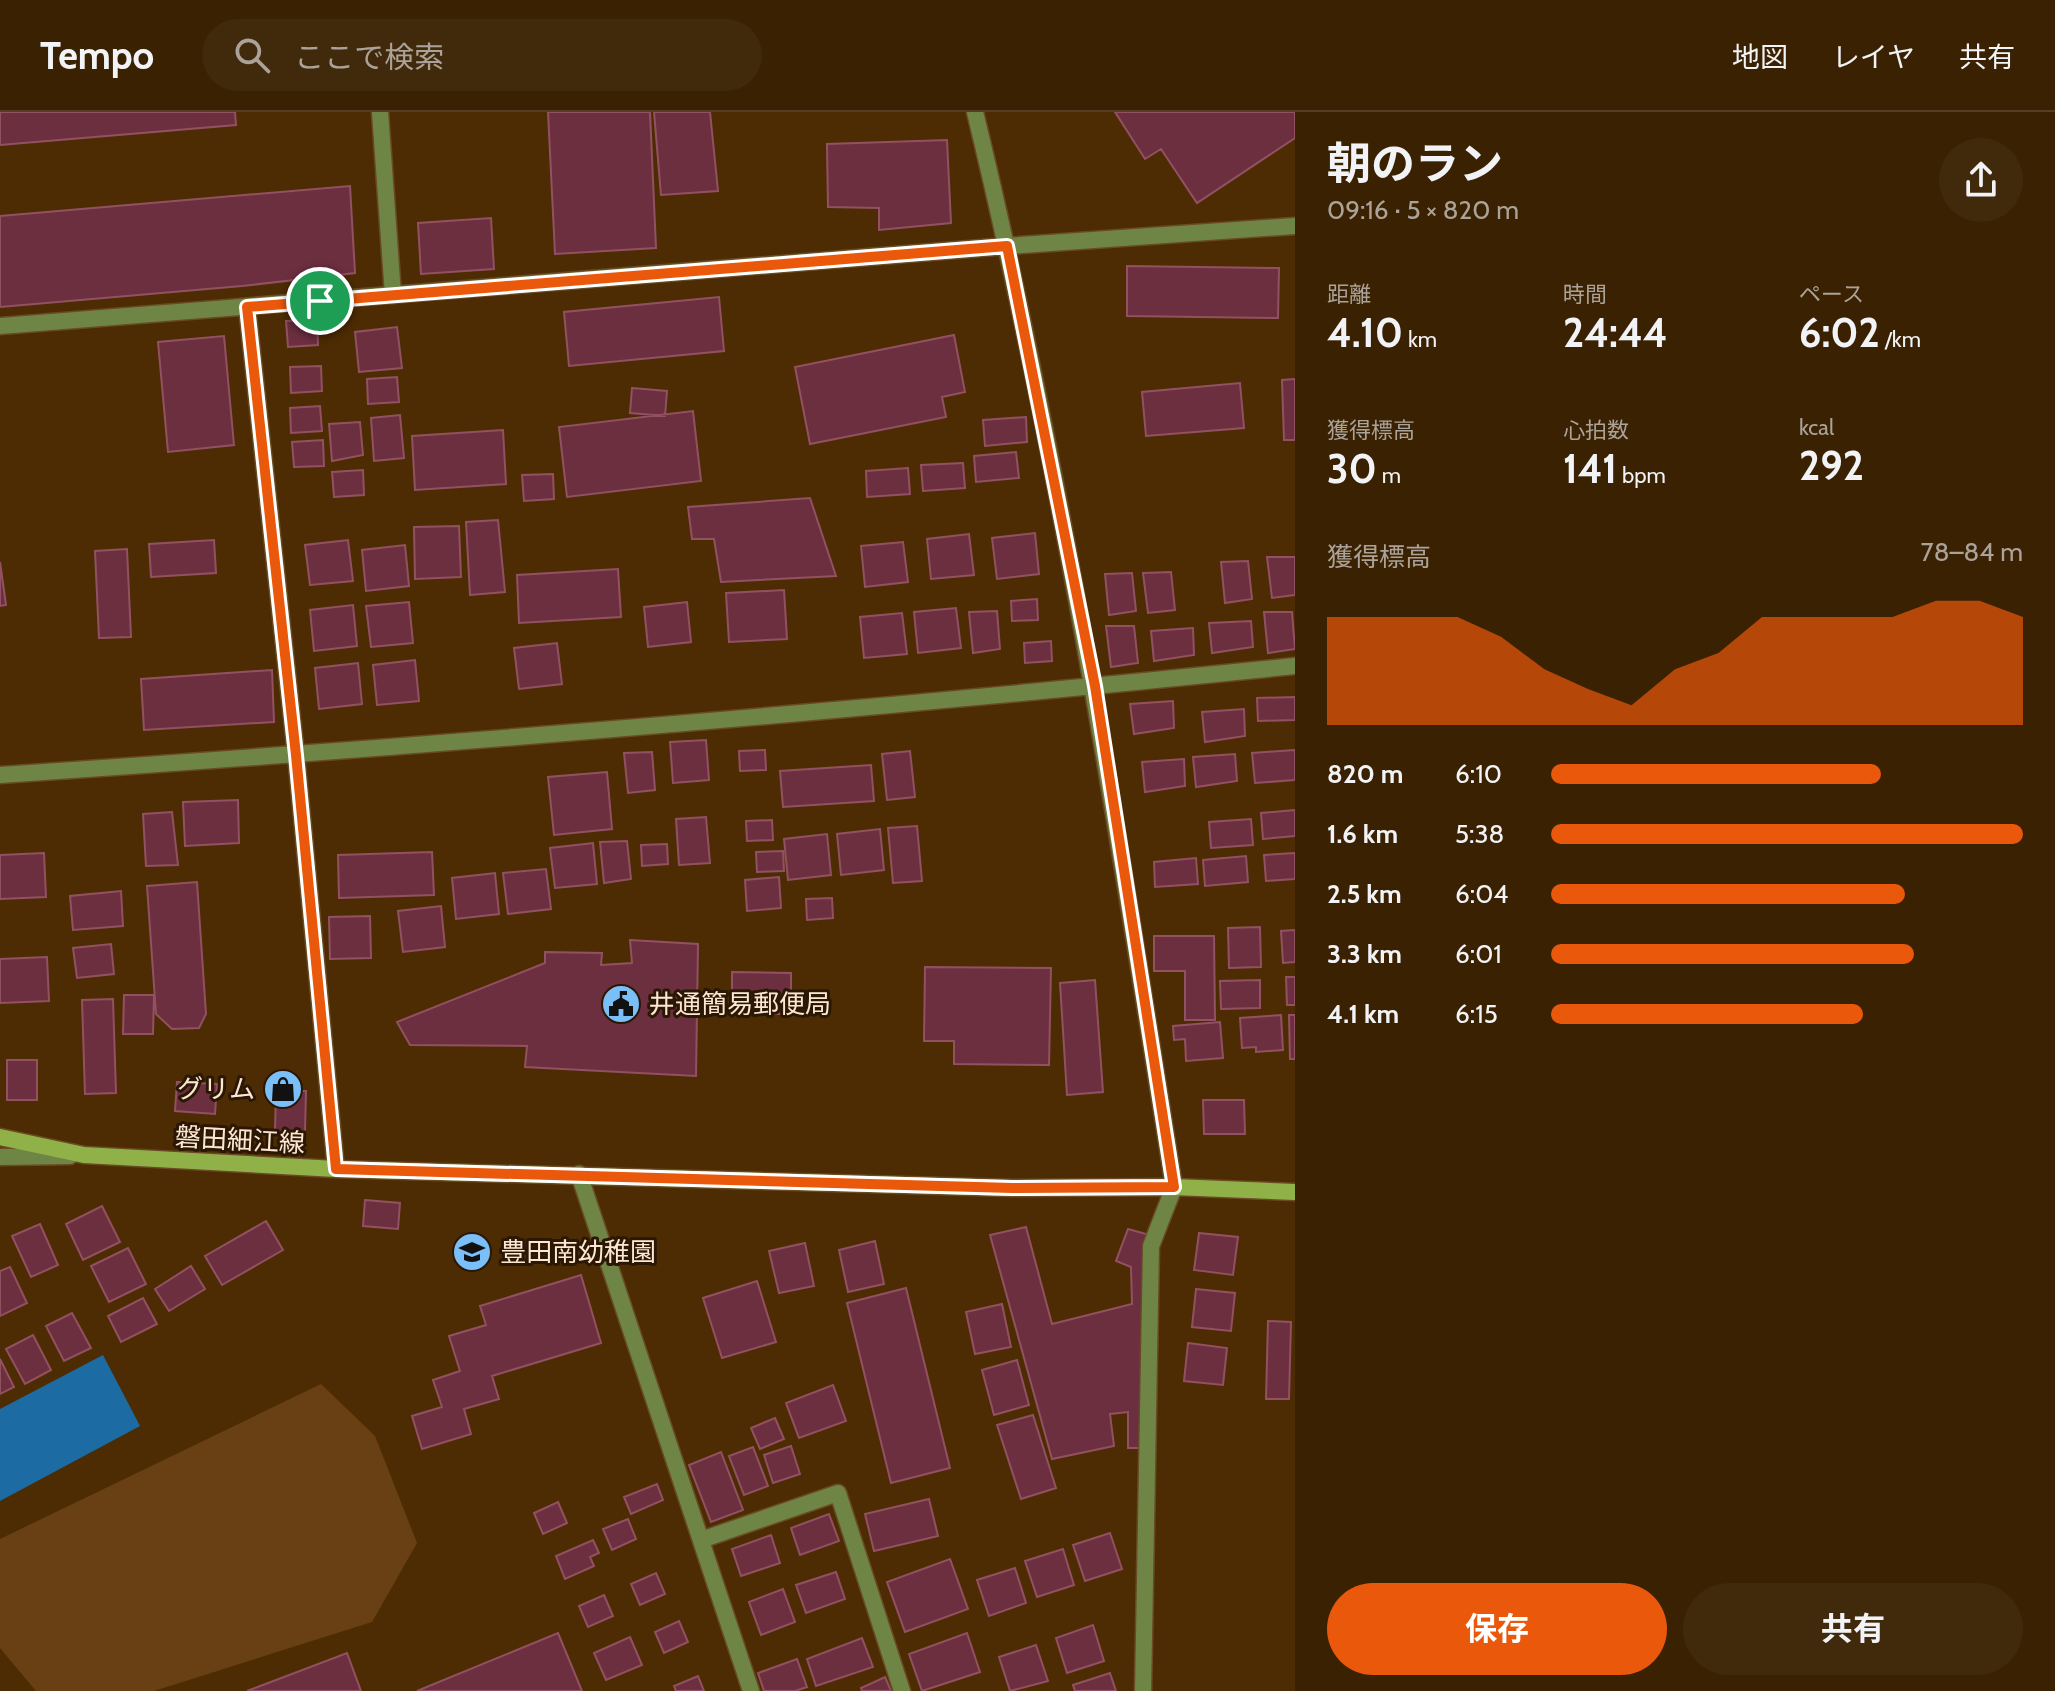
<!DOCTYPE html>
<html lang="ja">
<head>
<meta charset="utf-8">
<style>
  :root { --surface:#3a2102; --page:#41290c; --text:#f1f3f6; --muted:#aba399; --line:#543e24; --accent:#ea580c }
  body { margin:0; font-family:Cabin,"Noto Sans JP",sans-serif; background:var(--page); color:var(--text); height:100vh; display:flex; flex-direction:column; font-size:30px; white-space:nowrap }
  * { box-sizing:border-box; margin:0 }
  p { font-size:26px; color:var(--muted) }
  .icon { flex:none; width:44px; height:44px; fill:none; stroke:currentColor; stroke-width:2; stroke-linecap:round; stroke-linejoin:round }
  .map { position:relative; flex:1; overflow:hidden }
  .sheet { display:flex; flex-direction:column; background:var(--surface); width:760px }
  .sheet>* { flex:none }
  .pin { position:absolute; display:grid; place-items:center; width:68px; height:68px; color:#fff; margin:-34px; border:4px solid #fff; border-radius:50%; box-shadow:0 2px 8px #0007 }
  .round { display:grid; place-items:center; flex:none; width:84px; height:84px; border-radius:42px; background:var(--page) }
  .head { display:flex; align-items:center; justify-content:space-between; height:136px; padding:0 32px }
  h1 { font-size:44px; font-weight:700; line-height:60px }
  .stats { display:grid; grid-template-columns:repeat(3,1fr); gap:12px; height:136px; padding:8px 32px }
  .stats div { display:grid; align-content:center }
  .stats b { font-size:40px; font-weight:700 }
  .stats small { font-size:22px; font-weight:400 }
  .stats p { font-size:22px }
  .chart { height:224px; padding:16px 32px }
  .chart p { display:flex; justify-content:space-between }
  .chart svg { width:100%; height:144px; margin-top:8px; fill:var(--accent); opacity:.7 }
  .primary-button { display:flex; gap:16px; margin-top:auto; padding:16px 32px }
  .primary-button a { flex:1; height:92px; border-radius:48px; background:var(--accent); color:#fff; font-size:32px; font-weight:700; line-height:92px; text-align:center }
  .primary-button a+a { background:var(--page); color:var(--text) }
  ul { padding:0 32px; list-style:none; font-size:26px }
  li { display:grid; grid-template-columns:128px 96px 1fr; align-items:center; height:60px }
  li i { height:20px; border-radius:10px; background:var(--accent) }
  header { display:flex; align-items:center; gap:48px; box-sizing:border-box; height:112px; padding:0 40px; background:var(--surface); border-bottom:2px solid var(--line) }
  header strong { font-size:38px }
  nav { display:flex; gap:44px; margin-inline-start:auto; font-size:28px }
  .search { width:560px; height:72px; background:var(--page); display:flex; align-items:center; gap:20px; box-sizing:border-box; padding:0 28px; border-radius:44px; color:var(--muted); font-size:30px }
  main { display:flex; flex:1; min-height:0 }
  .map>svg:first-child { display:block }
</style>
</head>
<body>
<header>
<strong>Tempo</strong>
<div class="search"><svg class="icon" aria-label="search" viewBox="0 0 24 24"><circle cx="10" cy="10" r="6"/><path d="M15 15l6 6"/></svg>ここで検索</div>
<nav><a>地図</a><a>レイヤ</a><a>共有</a></nav>
</header>
<main>
<div class="map">
<svg width="1295" height="1579" viewBox="0 0 1295 1579">
  <rect width="100%" height="100%" fill="#4d2c03"/>
  <path fill="#694013" d="M321,1272l54,52 42,107 -45,79 -218,69h-118l-36,-43v-109z"/>
  <path fill="#1c6ba2" d="M103,1243l37,71 -140,75v-92z"/>
  <path fill="#6c2f40" stroke="#925161" stroke-width="2" d="M0,0h235l1,13 -236,20z
    M548,0h102l6,136 -101,6z
    M654,0h56l8,79 -57,4z
    M1115,0h180v26l-98,65 -36,-54 -16,10z
    M947,28l4,83 -72,7v-22l-51,-1 -1,-63z
    M350,74l5,87 -113,13 -242,21v-91z
    M491,106l3,51 -73,5 -3,-51z
    M1127,154l152,2 -1,50 -151,-2z
    M719,185l5,54 -155,15 -5,-54z
    M317,208l1,25 -30,2 -2,-26z
    M397,215l5,41 -43,4 -4,-40z
    M954,223l11,57 -23,5 4,20 -136,27 -15,-77z
    M224,224l10,109 -66,7 -10,-110z
    M321,254l1,25 -31,2 -1,-26z
    M397,265l2,25 -31,2 -1,-25z
    M1295,267v61h-11l-2,-60z
    M1240,271l4,45 -98,8 -4,-44z
    M632,276l35,3 -2,25 -35,-3z
    M320,294l2,25 -31,2 -1,-25z
    M693,299l8,70 -134,16 -8,-70z
    M400,303l4,43 -30,3 -3,-43z
    M1026,305l1,25 -42,4 -2,-26z
    M360,310l3,33 -31,6 -3,-37z
    M503,318l3,54 -91,6 -3,-54z
    M323,328l1,26 -30,1 -2,-25z
    M1016,340l3,26 -43,4 -2,-26z
    M963,351l2,25 -42,3 -2,-26z
    M908,356l2,26 -43,3 -1,-26z
    M363,358l1,25 -30,2 -2,-25z
    M553,362l1,25 -30,2 -2,-26z
    M810,386l26,78 -115,6 -7,-43h-22l-4,-32z
    M498,408l7,72 -35,3 -4,-73z
    M459,414l2,51 -46,2 -1,-52z
    M1035,421l4,41 -42,5 -5,-41z
    M969,422l5,41 -43,4 -4,-40z
    M214,428l2,33 -65,4 -2,-33z
    M348,428l5,41 -43,4 -5,-40z
    M903,430l5,40 -43,5 -4,-41z
    M405,433l4,41 -43,5 -4,-41z
    M127,437l4,88 -32,1 -4,-87z
    M1267,445h28v38l-23,3z
    M1248,449l4,38 -27,4 -4,-41z
    M0,450l6,43 -6,1z
    M618,457l3,48 -102,6 -2,-48z
    M1171,460l4,38 -27,3 -5,-40z
    M1132,461l4,38 -27,4 -4,-41z
    M784,478l3,49 -58,3 -3,-49z
    M1037,487l1,21 -26,1 -1,-20z
    M409,490l4,41 -42,4 -5,-41z
    M687,490l4,40 -43,5 -4,-40z
    M353,493l4,41 -43,5 -4,-41z
    M956,496l5,40 -43,5 -4,-41z
    M997,499l3,38 -27,4 -4,-41z
    M1264,500h28l3,37 -27,4z
    M902,501l5,41 -43,4 -4,-41z
    M1251,509l2,26 -41,6 -3,-30z
    M1106,514h28l4,37 -27,4z
    M1193,516l1,27 -40,6 -3,-30z
    M1051,529l1,20 -27,2 -1,-20z
    M557,531l5,41 -43,5 -5,-41z
    M415,548l4,41 -42,4 -4,-40z
    M358,551l4,41 -43,5 -4,-41z
    M272,558l2,52 -130,8 -3,-51z
    M1295,585v23l-37,1 -1,-23z
    M1173,589l1,27 -40,6 -4,-30z
    M1244,597l1,27 -40,6 -3,-30z
    M706,628l3,40 -36,3 -3,-41z
    M765,638l1,20 -26,1 -1,-20z
    M1295,638v30l-40,3 -3,-30z
    M910,639l5,46 -28,3 -5,-46z
    M652,640l3,38 -27,3 -4,-40z
    M1235,642l2,27 -41,6 -3,-30z
    M1184,647l1,27 -40,6 -3,-30z
    M871,653l3,36 -91,6 -3,-36z
    M607,660l5,57 -58,6 -6,-58z
    M238,688l1,43 -54,3 -2,-44z
    M1295,698v26l-32,3 -2,-26z
    M172,700l6,53 -32,1 -3,-52z
    M706,705l4,46 -31,2 -3,-46z
    M1251,707l2,26 -42,3 -2,-26z
    M772,708l1,20 -26,1 -1,-20z
    M917,714l5,55 -29,2 -5,-55z
    M880,717l4,41 -43,5 -4,-41z
    M827,722l4,41 -43,5 -4,-41z
    M627,729l4,38 -27,4 -4,-41z
    M593,731l4,41 -42,4 -5,-40z
    M667,732l1,20 -26,2 -1,-21z
    M783,739l1,20 -27,1 -1,-20z
    M432,740l2,43 -95,3 -1,-43z
    M44,741l2,44 -46,2v-44z
    M1295,741v26l-29,2 -2,-26z
    M1246,744l2,26 -43,4 -2,-26z
    M1196,746l2,26 -43,3 -1,-25z
    M546,757l5,40 -43,5 -5,-41z
    M495,761l4,41 -43,5 -4,-41z
    M779,765l2,31 -34,3 -2,-31z
    M197,770l9,132 -7,14 -27,1 -16,-15 -9,-128z
    M121,779l2,35 -50,4 -3,-34z
    M832,786l1,20 -26,2 -1,-21z
    M441,794l4,41 -42,5 -5,-41z
    M370,804l1,42 -41,1 -1,-42z
    M1260,815l1,40 -32,1 -1,-40z
    M1295,818v32l-12,1 -2,-32z
    M1154,824h60l1,84h-30v-49h-31z
    M630,828l68,4 -2,132 -171,-9 2,-21 -117,-1 -13,-23 148,-59v-11l57,1 -1,12 31,-2z
    M111,832l3,30 -37,4 -4,-30z
    M47,845l2,44 -49,2v-44z
    M925,855l126,1 -2,97 -95,-1v-23h-30z
    M732,860l59,1v41h-31v-14h-28z
    M1286,865h9v28h-8z
    M1095,868l8,112 -36,3 -7,-112z
    M1260,868v28l-39,1 -1,-28z
    M124,883h30l-1,39h-30z
    M113,887l3,94 -31,1 -3,-94z
    M1281,903l2,35 -27,2v-5l-14,1 -2,-30z
    M1289,903h6v44h-5z
    M1220,910l3,36 -37,3 -1,-22 -11,1 -1,-14z
    M7,948h30v40h-30z
    M177,970l40,2 -2,30 -40,-3z
    M276,979h30l-1,40h-30z
    M1203,988h41l1,34h-41z
    M365,1088l35,3 -2,26 -35,-3z
    M102,1094l18,36 -37,18 -17,-36z
    M266,1109l17,29 -61,35 -17,-29z
    M40,1112l18,41 -27,12 -19,-41z
    M1026,1115l26,97 80,-20 -1,-37 -15,-6 12,-32 18,5 1,214h-19v-36l-18,2 4,32 -62,13 -62,-224z
    M1199,1121l39,4 -5,38 -39,-5z
    M875,1129l9,43 -36,8 -9,-42z
    M805,1131l9,43 -35,7 -10,-42z
    M128,1136l18,36 -37,18 -18,-36z
    M191,1154l14,23 -36,22 -14,-22z
    M10,1155l17,36 -27,13v-45z
    M581,1163l20,68 -109,33 7,23 -35,10 7,25 -49,15 -10,-33 30,-9 -9,-27 27,-9 -11,-35 37,-11 -6,-19z
    M757,1169l19,61 -54,16 -19,-60z
    M906,1176l44,180 -59,15 -44,-180z
    M1196,1177l39,4 -4,38 -39,-4z
    M143,1186l14,26 -36,18 -13,-26z
    M1002,1192l9,43 -36,7 -9,-42z
    M72,1201l19,35 -27,13 -18,-35z
    M1268,1209l23,1 -2,77h-23z
    M33,1223l18,35 -26,14 -19,-35z
    M1188,1231l39,5 -4,37 -39,-4z
    M0,1247l14,28 -14,7z
    M1017,1248l12,45 -35,10 -12,-45z
    M833,1273l13,36 -47,17 -13,-35z
    M1033,1303l23,73 -35,11 -24,-74z
    M775,1306l9,21 -24,10 -9,-21z
    M791,1334l9,28 -27,9 -9,-28z
    M753,1335l15,39 -24,9 -15,-39z
    M721,1340l22,58 -32,12 -22,-57z
    M657,1372l6,16 -32,14 -7,-17z
    M929,1387l9,37 -64,15 -9,-37z
    M558,1390l9,21 -24,11 -9,-21z
    M829,1402l10,27 -39,14 -9,-27z
    M628,1407l8,20 -24,11 -9,-21z
    M1110,1421l12,36 -37,12 -12,-36z
    M771,1423l9,28 -39,13 -9,-27z
    M593,1428l6,13 -9,4 4,9 -29,13 -9,-23z
    M1063,1437l11,36 -37,12 -12,-36z
    M950,1447l18,50 -63,23 -18,-50z
    M1015,1456l11,35 -37,13 -12,-36z
    M836,1460l9,27 -39,14 -10,-28z
    M656,1461l9,21 -25,11 -9,-21z
    M783,1477l12,33 -34,13 -12,-33z
    M604,1483l9,21 -25,11 -9,-21z
    M679,1509l9,21 -24,11 -9,-21z
    M1093,1513l11,36 -37,12 -11,-35z
    M558,1521l24,58h-165z
    M967,1521l13,39 -58,19 -13,-37z
    M630,1525l12,28 -36,15 -12,-27z
    M862,1526l11,29 -57,19 -9,-27z
    M1036,1533l12,36 -38,10 -11,-34z
    M347,1541l14,38h-114z
    M797,1547l10,28 -12,4h-31l-6,-18z
    M1110,1561l6,18h-41l-2,-6z
    M698,1564l6,15h-28l-2,-5z
    M885,1565l6,14h-29l-1,-3z"/>
  <g fill="none" stroke-linecap="round" stroke-linejoin="round">
    <defs>
      <path id="minor" d="M380,0l13,183
        M975,0c86,354 142,715 199,1075l-23,59 -8,445
        M247,195l49,448 40,414
        M0,214l1007,-80 288,-20
        M0,663c432,-29 864,-65 1295,-109
        M579,1062l172,517
        M701,1428l137,-47 64,198"/>
      <path id="tertiary" d="M0,1045l70,-1"/>
      <path id="secondary" d="M0,1025l84,18 252,14 676,19 162,-1 121,5"/>
    </defs>
    <use href="#minor" stroke="#694a24" stroke-width="19"/>
    <use href="#tertiary" stroke="#694a24" stroke-width="19"/>
    <use href="#secondary" stroke="#694a24" stroke-width="19"/>
    <use href="#minor" stroke="#6f8546" stroke-width="16"/>
    <use href="#tertiary" stroke="#6f8546" stroke-width="16"/>
    <use href="#secondary" stroke="#8fb148" stroke-width="16"/>
  </g>
  <g fill="none" stroke-linecap="round" stroke-linejoin="round">
    <defs>
      <path id="route" d="M1007,134l88,440 79,501 -162,1 -676,-19 -40,-414 -49,-448z"/>
    </defs>
    <use href="#route" stroke="#fff" stroke-width="16"/>
    <use href="#route" stroke="#ea580c" stroke-width="10"/>
  </g>
  <defs>
    <symbol id="civic-disc" viewBox="-11 -11 22 22"><circle r="9.5" fill="#7abff8" stroke="#2b1804"/><path d="M-.6-6.5H3V-4.5H.6V-3L4-1V1h2V6H-6V1h2V-1L-.6-3ZM-1.2 2.5V6h2.4V2.5Z" fill="#111"/></symbol>
    <symbol id="shop-disc" viewBox="-11 -11 22 22"><circle r="9.5" fill="#7abff8" stroke="#2b1804"/><path d="M-5-2.5h2.3a2.7 3.5 0 0 1 5.4 0H5L5.5 6h-11ZM-1.5-2.5h3a1.5 2.3 0 0 0-3 0Z" fill="#111"/></symbol>
    <symbol id="school-disc" viewBox="-11 -11 22 22"><circle r="9.5" fill="#7abff8" stroke="#2b1804"/><path d="M0-5L7-2L0 1L-7-2ZM-4 1L0 2.5L4 1V4Q0 6-4 4Z" fill="#111"/></symbol>
  </defs>
  <g fill-rule="evenodd">
    <use href="#civic-disc" x="599" y="870" width="44" height="44"/>
    <use href="#shop-disc" x="261" y="955" width="44" height="44"/>
    <use href="#school-disc" x="450" y="1118" width="44" height="44"/>
  </g>
  <g text-anchor="middle" dominant-baseline="central" stroke-width="6" stroke-linejoin="round" paint-order="stroke">
    <g font-size="26" fill="#fde7d3" stroke="#2b1804" text-anchor="start">
      <text x="649" y="892">井通簡易郵便局</text>
      <text x="255" y="977" text-anchor="end">グリム</text>
      <text x="500" y="1140">豊田南幼稚園</text>
    </g>
    <g font-size="26" fill="#fde7d3" stroke="#2b1804">
      <text transform="translate(240 1028) rotate(3)">磐田細江線</text>
    </g>
  </g>
</svg>
<div class="pin" style="left:320px;top:189px;background:#1e9e55"><svg class="icon" aria-label="arrive" viewBox="0 0 24 24"><path d="M6 21V4h12l-3 4 3 4H6"/></svg></div>
</div>
<section class="sheet">
<div class="head"><div><h1>朝のラン</h1><p>09:16 · 5 × 820 m</p></div><a class="round"><svg class="icon" aria-label="share" viewBox="0 0 24 24"><path d="M12 15V3M7 8l5-5 5 5M5 13v7h14v-7"/></svg></a></div>
<div class="stats">
<div><p>距離</p><b>4.10<small> km</small></b></div>
<div><p>時間</p><b>24:44</b></div>
<div><p>ペース</p><b>6:02<small> /km</small></b></div>
</div>
<div class="stats">
<div><p>獲得標高</p><b>30<small> m</small></b></div>
<div><p>心拍数</p><b>141<small> bpm</small></b></div>
<div><p>kcal</p><b>292</b></div>
</div>
<div class="chart"><p><span>獲得標高</span>78–84 m</p>
<svg viewBox="0 0 160 44" preserveAspectRatio="none"><path d="M0 44V11L10 11L20 11L30 11L40 17L50 27L60 33L70 38L80 27L90 22L100 11L110 11L120 11L130 11L140 6L150 6L160 11V44z"/></svg>
</div>
<ul>
<li><b>820 m</b>6:10<i style="width:70%"></i></li>
<li><b>1.6 km</b>5:38<i style="width:100%"></i></li>
<li><b>2.5 km</b>6:04<i style="width:75%"></i></li>
<li><b>3.3 km</b>6:01<i style="width:77%"></i></li>
<li><b>4.1 km</b>6:15<i style="width:66%"></i></li>
</ul>
<div class="primary-button"><a>保存</a><a>共有</a></div>
</section>
</main>
</body>
</html>
